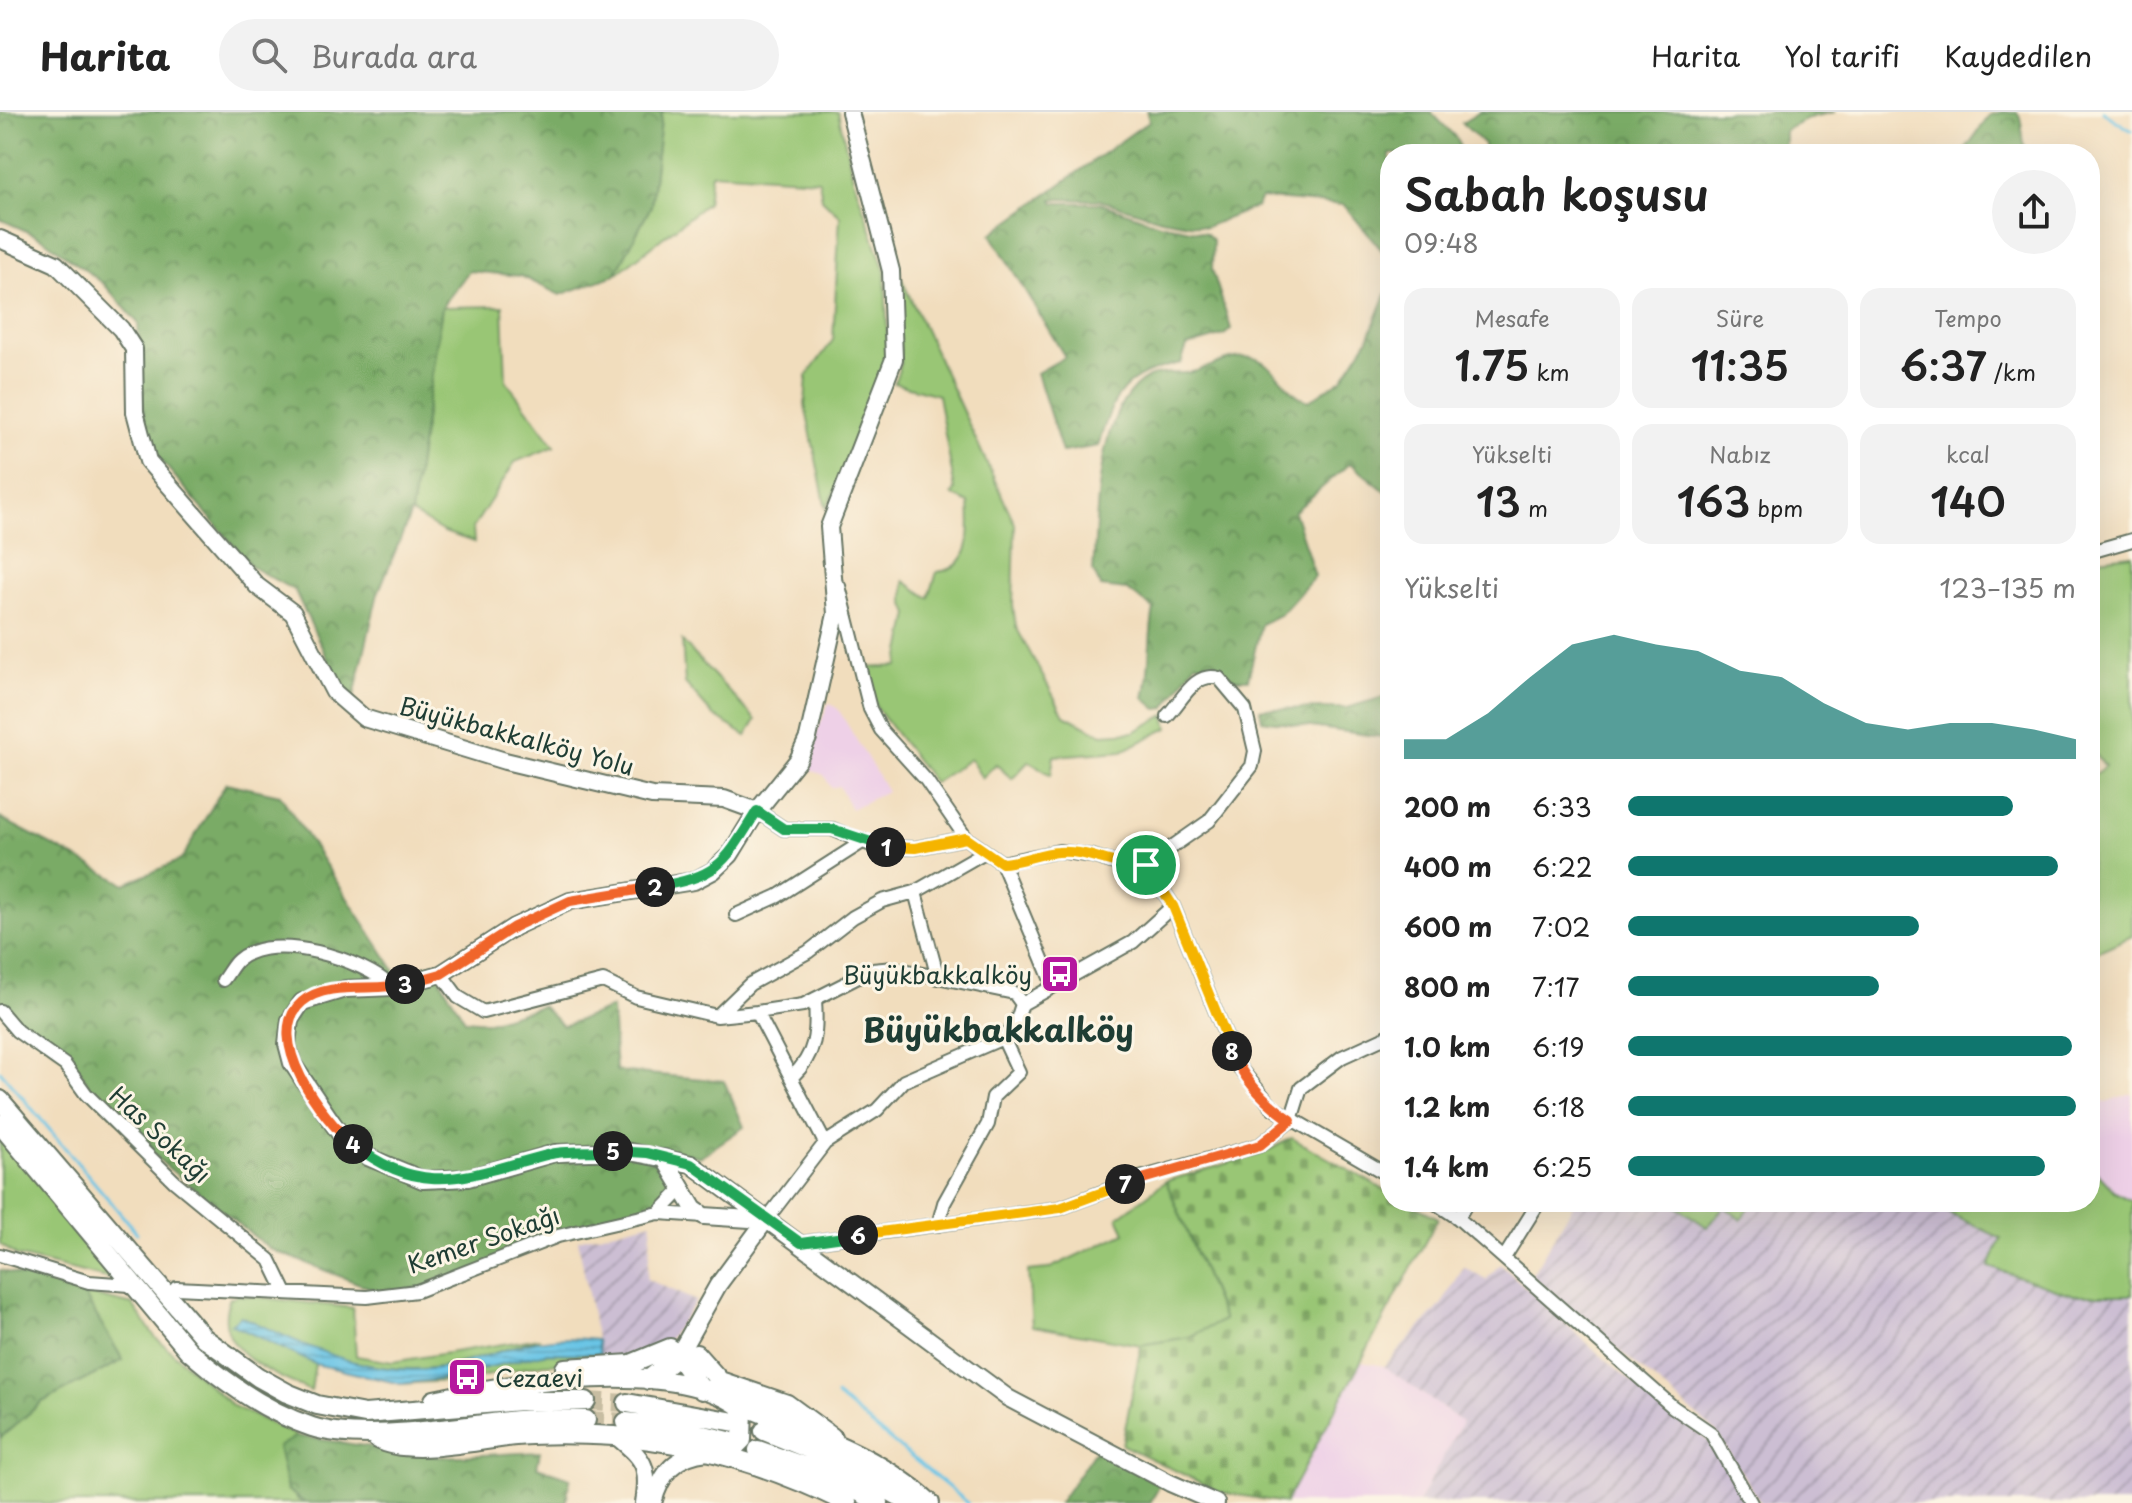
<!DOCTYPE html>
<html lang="tr">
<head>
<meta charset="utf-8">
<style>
  :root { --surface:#fff; --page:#f2f2f2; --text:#222; --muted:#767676; --line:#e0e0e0; --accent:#0f766e }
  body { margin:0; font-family:"Playpen Sans",sans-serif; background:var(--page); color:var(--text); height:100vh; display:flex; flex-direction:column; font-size:30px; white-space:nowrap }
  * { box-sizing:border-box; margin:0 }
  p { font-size:26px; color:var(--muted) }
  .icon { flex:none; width:44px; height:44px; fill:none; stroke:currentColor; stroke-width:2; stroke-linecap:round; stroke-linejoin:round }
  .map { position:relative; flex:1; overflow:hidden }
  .panel { position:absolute; left:1380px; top:32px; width:720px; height:1068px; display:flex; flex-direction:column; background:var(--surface); border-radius:32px; box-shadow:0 8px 32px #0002 }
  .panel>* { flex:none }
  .pin { position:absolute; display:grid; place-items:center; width:68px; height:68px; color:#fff; margin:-34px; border:4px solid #fff; border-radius:50%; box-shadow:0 2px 8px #0007 }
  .km { position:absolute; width:40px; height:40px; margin:-20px; border-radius:50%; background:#222; color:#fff; font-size:22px; line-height:40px; text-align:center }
  .round { display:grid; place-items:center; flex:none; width:84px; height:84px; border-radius:42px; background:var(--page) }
  .headline { display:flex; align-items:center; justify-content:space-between; height:136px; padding:0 24px }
  h1 { font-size:44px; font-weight:600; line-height:60px }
  .figures { display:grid; grid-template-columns:repeat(3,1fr); gap:12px; height:136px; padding:8px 24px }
  .figures div { display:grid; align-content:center; border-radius:20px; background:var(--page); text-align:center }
  .figures b { font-size:40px; font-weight:600 }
  .figures small { font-size:22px; font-weight:400 }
  .figures p { font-size:22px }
  .chart { height:224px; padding:16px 24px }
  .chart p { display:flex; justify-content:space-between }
  .chart svg { width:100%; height:144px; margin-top:8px; fill:var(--accent); opacity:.7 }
  ul { padding:0 24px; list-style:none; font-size:26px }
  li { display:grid; grid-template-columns:128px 96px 1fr; align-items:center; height:60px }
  li i { height:20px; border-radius:10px; background:var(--accent) }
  header { display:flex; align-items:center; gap:48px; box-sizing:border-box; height:112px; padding:0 40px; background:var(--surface); border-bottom:2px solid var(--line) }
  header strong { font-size:38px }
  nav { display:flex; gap:44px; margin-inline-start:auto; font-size:28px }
  .search { width:560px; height:72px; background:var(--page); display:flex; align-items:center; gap:20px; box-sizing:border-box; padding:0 28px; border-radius:44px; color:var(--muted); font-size:30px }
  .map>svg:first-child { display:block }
</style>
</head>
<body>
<header>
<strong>Harita</strong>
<div class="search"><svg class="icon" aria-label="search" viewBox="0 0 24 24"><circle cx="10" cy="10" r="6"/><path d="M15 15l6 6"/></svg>Burada ara</div>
<nav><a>Harita</a><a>Yol tarifi</a><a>Kaydedilen</a></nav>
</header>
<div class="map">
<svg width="2132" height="1391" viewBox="0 0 2132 1391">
  <defs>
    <pattern id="industrial-furrows" width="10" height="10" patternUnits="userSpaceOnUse" patternTransform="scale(2)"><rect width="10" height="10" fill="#ccbed3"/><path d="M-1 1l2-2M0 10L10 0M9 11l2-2" fill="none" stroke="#a59cac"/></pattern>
    <pattern id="forest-crowns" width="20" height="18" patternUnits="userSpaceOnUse" patternTransform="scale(2)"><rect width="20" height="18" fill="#7aab66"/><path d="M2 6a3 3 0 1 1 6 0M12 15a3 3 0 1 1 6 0" fill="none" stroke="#638c55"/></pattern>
    <pattern id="cemetery-stones" width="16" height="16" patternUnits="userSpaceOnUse" patternTransform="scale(2)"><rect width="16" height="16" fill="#99c674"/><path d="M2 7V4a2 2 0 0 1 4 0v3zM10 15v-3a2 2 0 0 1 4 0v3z" fill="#7ca260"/></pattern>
    <pattern id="water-rules" width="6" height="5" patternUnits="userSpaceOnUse" patternTransform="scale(2)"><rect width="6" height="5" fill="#68c4e6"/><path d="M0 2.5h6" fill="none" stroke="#55a0bb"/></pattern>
  </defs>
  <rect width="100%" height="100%" fill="#fcf5e5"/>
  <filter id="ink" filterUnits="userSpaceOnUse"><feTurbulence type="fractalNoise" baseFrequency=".0125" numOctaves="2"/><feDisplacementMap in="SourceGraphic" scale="16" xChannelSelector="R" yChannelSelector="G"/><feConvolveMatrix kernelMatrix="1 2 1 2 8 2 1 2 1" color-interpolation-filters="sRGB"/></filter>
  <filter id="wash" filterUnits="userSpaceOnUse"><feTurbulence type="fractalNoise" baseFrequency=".006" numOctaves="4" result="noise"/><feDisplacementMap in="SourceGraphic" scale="32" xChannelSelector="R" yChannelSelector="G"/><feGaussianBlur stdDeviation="1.8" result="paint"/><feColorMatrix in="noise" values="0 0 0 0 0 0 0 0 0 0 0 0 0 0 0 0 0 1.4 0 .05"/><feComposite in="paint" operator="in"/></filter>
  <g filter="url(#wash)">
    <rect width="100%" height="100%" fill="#f1ddbd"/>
    <path fill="#eed0e7" d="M829,591l9,6 49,82 -36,18 -12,-23 -8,2 -7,-13 -22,-8z
      M2132,981v108l-17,-9 -25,-27v-71l16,8z
      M1361,1250l23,4 78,56 -44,81h-133z"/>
    <path fill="url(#industrial-furrows)" d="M1575,1090h95l37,25 17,-21 17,14 12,-18h56l17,11 36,-10 13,7 4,-8h46l76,37 -12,28 85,28h58v208h-371l-46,-72 -184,-155z
      M652,1110l-5,57 49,22 -33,46 -62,15 -23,-122z
      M1500,1152l117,106 92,71 38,62h-329l44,-81 -78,-56 57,-61 23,-38 22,13z"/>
    <path fill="#99c674" stroke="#5c8254" stroke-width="2" d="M662,0h176l15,66 32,93 3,84 -35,103 -27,50 -21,-103 2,-29 26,-36 7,-124 -18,-17 -3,-19 -108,-7 -4,30 -92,72 36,-69z
      M902,168l113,244 -2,82 3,21 48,88 38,19 32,-2 31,-17 3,13 -46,23 -68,5 -3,19 -22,-14 -17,18 -16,-15 -14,14 -12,-19 -36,24 -58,-76 -11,-39 33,-2 11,-52 -5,-12v-21l25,17 8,-26c36,-3 34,-41 32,-69l-17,-8 3,-5 -17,-95 -44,-12 7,-19 -5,-82z
      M503,194l3,75 49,65 -40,16 -42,66 1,14 -30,-10 -33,-19 31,-206z
      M2132,443v381l-42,19v-176l15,-13 -15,-18v-188z
      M682,529l74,79 -10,16 -33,-21 -28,-32z
      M0,1020l123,150 -106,-26 -17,-12z
      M2090,1053l25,27 17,9v94h-58l-85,-28 12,-29 -76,-36h165z
      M1166,1069l58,140 -35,16 -48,8 -109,-19 -4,-55 20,-2 77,-36 -7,-16z
      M1670,1090h83l-12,18 -17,-14 -17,21z
      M83,1181l50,12 22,32 78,69 64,30 -19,12 19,51 8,4h-305v-65l42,-36 81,-42z
      M238,1183l115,13 3,48 36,6 148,-24c-29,9 -59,21 -88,27 -76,16 -149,-19 -220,-41l83,40 -4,27c-36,-16 -103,-41 -81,-93z
      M546,1241l54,1 1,8 -58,2 -77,16 -67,4 42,-5z"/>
    <path fill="url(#forest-crowns)" stroke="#4c744d" stroke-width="2" d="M0,0h662l-11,94 -36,69 -55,20 -39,-19 -52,-5 -27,36 -31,206 -33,80 -24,103 -13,-9 -46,-96 -43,-24 -98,-115 -10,-36 -6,-93 -34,-39 -62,-46 -42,-19z
      M1147,0h284l27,28 3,14h-71v106l-46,-55 -83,-7 -5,9 -50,20 -45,-8 -62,-19 -47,-1 2,4h45l61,21 46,9 7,7 -1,29 19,60 -7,6 -37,11 -6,17c-58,13 -66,28 -83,83l-36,6 -25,-79 28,-16 -74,-123 158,-113z
      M1480,0h355l-23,5 -27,13v24h-301v-10l-22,-21z
      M2003,0h14c7,9 4,29 10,42h-65l28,-39z
      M1390,173v210l-40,-32 -56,49 21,64 -34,38 -20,10 -13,55h-19l-11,-11 -22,-5 -31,45 -8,1 -13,-11c7,-29 4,-59 10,-89l-27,-19 -26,-3 -8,-16c5,-55 1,-165 56,-194 12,-6 30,-2 43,-5 21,-5 44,-20 65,-13 21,8 29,35 52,42l33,-22 26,-40z
      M1390,583v43l-128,-18 -2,-11 87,-1z
      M226,671l54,12 117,179 37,-5 31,51 24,2 53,-16 21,20 49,-18 4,63 108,10 20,46 -44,30 -42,-11 -5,14 18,11 8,22 -31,18 -81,22 -135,53 -49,7 -113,-44 -104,-83 -70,-66 -15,-28 -81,-65v-189l125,66 56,-24z
      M0,1158l83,23 40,67 -81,42 -42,36z
      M297,1324l143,21 100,-5 -3,15 33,11 -4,25h-261l-18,-13 -9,-43z
      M1096,1337l64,36 -10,18h-91z"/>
    <path fill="url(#cemetery-stones)" stroke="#5c8254" stroke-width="2" d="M1292,1026l98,55v9h17l31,16 -153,285 -65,-11 -98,-47 19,-100 48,-8 35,-17 -58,-139 95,-27z"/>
    <path fill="url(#water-rules)" stroke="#44808d" stroke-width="2" d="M241,1204c67,31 136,67 213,49 59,-14 78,-33 143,-25l3,14 -54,-1 -105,26 -40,5 -86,-20 -84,-40z"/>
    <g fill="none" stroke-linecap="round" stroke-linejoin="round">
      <path stroke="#68c4e6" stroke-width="3" d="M2103,0l29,19
        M0,959l137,162
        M836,1284l132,107"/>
    </g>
  </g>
  <g filter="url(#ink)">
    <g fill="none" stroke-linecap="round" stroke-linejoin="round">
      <path stroke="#c7bda2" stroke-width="18" stroke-dasharray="18 9" stroke-linecap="butt" d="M586,1289l41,2
        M586,1308l40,2"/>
      <defs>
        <path id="minor" d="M2090,440l42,-12
          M839,474l31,123 11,21 45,50 40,58
          M757,699l27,18h48l44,18 39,1 51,-10 36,25 57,-12 33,5 36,11 18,-2 63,-44 43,-55 3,-15 -10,-42 -26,-31c-25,-7 -37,23 -52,38
          M1002,751l51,122
          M1146,753l27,41 65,160 35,42 117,68
          M736,803l42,-19 86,-55
          M441,862l17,23 25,15 120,-31 33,16 81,19 40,-4 46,-7 69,-35 22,-2 120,25 8,11
          M938,866l-23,-86 68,-39
          M223,868c5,-6 9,-15 15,-20 35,-30 126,0 154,27
          M0,899l17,20 48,34 21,29 88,87 96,79 16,33
          M757,900l68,131
          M717,904l33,-32 58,-32 45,-35 29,-16 33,-9
          M792,965c25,-24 25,-45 23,-78
          M1434,1090l24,16 215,189 38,26 40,70
          M659,1101l23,-24
          M1458,1106l9,-16
          M766,1108l59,-77 52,-33 27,-29 99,-43 12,-12 7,-22 111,-62 40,-36
          M938,1113l6,-22 44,-79 5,-27 26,-25 -16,-34
          M801,1131l259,-35 80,-30 120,-33 31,-25 10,-32 41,-31 48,-22
          M0,1143l89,27 41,3
          M1504,1146l35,-56
          M176,1176l191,9 50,-6 141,-55 101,-23 45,3"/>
        <path id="major" d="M850,0l41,159 3,88 -65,168 7,87 -28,124 -10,22 -41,51 -27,44 -17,16 -19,10 -124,20 -56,26 -73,47 -49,13 -47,2 -43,13 -12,18 -3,24 5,19 48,71 28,23 55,23 45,-2 87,-25 70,-2 66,13 317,234 162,85 46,20
          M0,127l56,25 65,65 13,20 1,63 13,49 109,125 36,27 41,79 30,26 141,43 147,35 72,3 33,12
          M664,1046l30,51 10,7 61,4
          M678,1244l40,-71 48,-65
          M616,1324c28,23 34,30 28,67
          M653,1391c8,-30 22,-48 55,-51"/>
        <path id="highway" d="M0,988l204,238 54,39 29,16 30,12 48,9 156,-13h65
          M0,1012l188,226c36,32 79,62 124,77 53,17 151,-2 207,-7 22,-2 45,-1 67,0
          M696,1242l24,27 67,23 45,33
          M565,1256l66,-4 39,-16
          M648,1268l30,-24 24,34
          M434,1288c77,-17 243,-44 309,9l-1,31 -8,8 -19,4
          M735,1290c67,29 141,51 195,101
          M627,1291l108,19
          M626,1310l40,4 63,15
          M764,1319l67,27 80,45
          M377,1327c34,18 102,0 139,-3 32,-3 66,-2 98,0 82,6 160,31 233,67
          M758,1338l73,26 48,27"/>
      </defs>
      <use href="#minor" stroke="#687564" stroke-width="16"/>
      <use href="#major" stroke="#687564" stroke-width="20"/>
      <use href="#highway" stroke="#687564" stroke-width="22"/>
      <use href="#minor" stroke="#fff" stroke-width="12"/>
      <use href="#major" stroke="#fff" stroke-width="16"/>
      <use href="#highway" stroke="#fff" stroke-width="18"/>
    </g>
  </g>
  <g fill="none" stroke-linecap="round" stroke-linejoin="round" filter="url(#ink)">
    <defs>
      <path id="split-1" d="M886,735l29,1 51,-10 36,25c20,-1 38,-10 56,-11 31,-3 58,17 88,13"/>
      <path id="split-2" d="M655,775c65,-11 69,-23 102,-76l27,18h48l54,18"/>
      <path id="split-3" d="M405,872l36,-10 73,-47 56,-26 85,-14"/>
      <path id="split-4" d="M353,1032c-30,-24 -92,-107 -51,-142 26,-22 72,-10 103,-18"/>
      <path id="split-5" d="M353,1032c73,58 119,29 198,10 19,-4 42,-2 62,-3"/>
      <path id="split-6" d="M613,1039l34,2 44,11 110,79 57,-8"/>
      <path id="split-7" d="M858,1123l202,-27 65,-24"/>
      <path id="split-8" d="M1125,1072l135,-39 31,-25c-25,-17 -48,-41 -59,-69"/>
      <path id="split-9" d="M1146,753l27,41 59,145"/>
    </defs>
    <use href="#split-1" stroke="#fff" stroke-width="16"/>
    <use href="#split-2" stroke="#fff" stroke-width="16"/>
    <use href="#split-3" stroke="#fff" stroke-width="16"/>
    <use href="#split-4" stroke="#fff" stroke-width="16"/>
    <use href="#split-5" stroke="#fff" stroke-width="16"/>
    <use href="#split-6" stroke="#fff" stroke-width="16"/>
    <use href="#split-7" stroke="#fff" stroke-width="16"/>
    <use href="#split-8" stroke="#fff" stroke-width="16"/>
    <use href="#split-9" stroke="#fff" stroke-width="16"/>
    <use href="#split-1" stroke="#f5b400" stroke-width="10"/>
    <use href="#split-2" stroke="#22a559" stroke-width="10"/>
    <use href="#split-3" stroke="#f0652b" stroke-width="10"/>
    <use href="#split-4" stroke="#f0652b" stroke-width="10"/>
    <use href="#split-5" stroke="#22a559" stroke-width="10"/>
    <use href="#split-6" stroke="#22a559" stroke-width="10"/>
    <use href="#split-7" stroke="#f5b400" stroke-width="10"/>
    <use href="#split-8" stroke="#f0652b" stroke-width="10"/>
    <use href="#split-9" stroke="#f5b400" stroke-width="10"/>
  </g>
  <defs>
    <symbol id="bus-square" viewBox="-11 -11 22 22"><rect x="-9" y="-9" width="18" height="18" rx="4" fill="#b5179e" stroke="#fcf5e5"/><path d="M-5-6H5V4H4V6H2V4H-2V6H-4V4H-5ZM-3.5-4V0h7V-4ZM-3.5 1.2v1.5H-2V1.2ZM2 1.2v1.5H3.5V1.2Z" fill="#fff"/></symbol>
  </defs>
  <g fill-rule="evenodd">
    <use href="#bus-square" x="1038" y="840" width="44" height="44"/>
    <use href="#bus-square" x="445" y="1243" width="44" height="44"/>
  </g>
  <g text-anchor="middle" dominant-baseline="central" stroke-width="6" stroke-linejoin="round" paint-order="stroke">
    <g font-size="24" fill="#1f3d34" stroke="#fcf5e5">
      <text transform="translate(517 623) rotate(15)">Büyükbakkalköy Yolu</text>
      <text transform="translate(161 1022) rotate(43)">Has Sokağı</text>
      <text transform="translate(483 1127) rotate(-19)">Kemer Sokağı</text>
    </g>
    <g font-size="24" fill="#1f3d34" stroke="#fcf5e5" text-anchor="end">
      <text x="1032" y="862">Büyükbakkalköy</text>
      <text x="495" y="1265" text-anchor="start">Cezaevi</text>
    </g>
    <g font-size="32" font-weight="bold" fill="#1f3d34" stroke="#fcf5e5">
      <text x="998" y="917">Büyükbakkalköy</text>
    </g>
  </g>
</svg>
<div class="pin" style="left:1146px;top:753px;background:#1e9e55"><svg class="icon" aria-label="arrive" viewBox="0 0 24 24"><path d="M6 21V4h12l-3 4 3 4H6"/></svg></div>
<b class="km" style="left:886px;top:735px">1</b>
<b class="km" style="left:655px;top:775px">2</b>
<b class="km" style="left:405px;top:872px">3</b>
<b class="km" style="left:353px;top:1032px">4</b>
<b class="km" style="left:613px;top:1039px">5</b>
<b class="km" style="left:858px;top:1123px">6</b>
<b class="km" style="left:1125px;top:1072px">7</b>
<b class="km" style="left:1232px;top:939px">8</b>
<section class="panel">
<div class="headline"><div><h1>Sabah koşusu</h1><p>09:48</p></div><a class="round"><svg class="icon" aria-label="share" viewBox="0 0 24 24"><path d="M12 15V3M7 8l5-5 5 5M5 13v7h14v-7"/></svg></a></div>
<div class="figures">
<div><p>Mesafe</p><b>1.75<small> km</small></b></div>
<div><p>Süre</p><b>11:35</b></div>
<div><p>Tempo</p><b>6:37<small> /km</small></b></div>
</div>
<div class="figures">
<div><p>Yükselti</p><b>13<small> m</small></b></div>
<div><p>Nabız</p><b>163<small> bpm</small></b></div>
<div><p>kcal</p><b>140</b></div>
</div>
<div class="chart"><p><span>Yükselti</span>123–135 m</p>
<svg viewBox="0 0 160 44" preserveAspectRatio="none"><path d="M0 44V38L10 38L20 30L30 19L40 9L50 6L60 9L70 11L80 17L90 19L100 27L110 33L120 35L130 33L140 33L150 35L160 38V44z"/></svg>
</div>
<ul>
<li><b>200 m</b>6:33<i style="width:86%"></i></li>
<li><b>400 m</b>6:22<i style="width:96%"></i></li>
<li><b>600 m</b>7:02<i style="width:65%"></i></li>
<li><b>800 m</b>7:17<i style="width:56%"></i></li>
<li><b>1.0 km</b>6:19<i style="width:99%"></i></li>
<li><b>1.2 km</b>6:18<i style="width:100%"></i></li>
<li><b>1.4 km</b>6:25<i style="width:93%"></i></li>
</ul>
</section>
</div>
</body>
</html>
